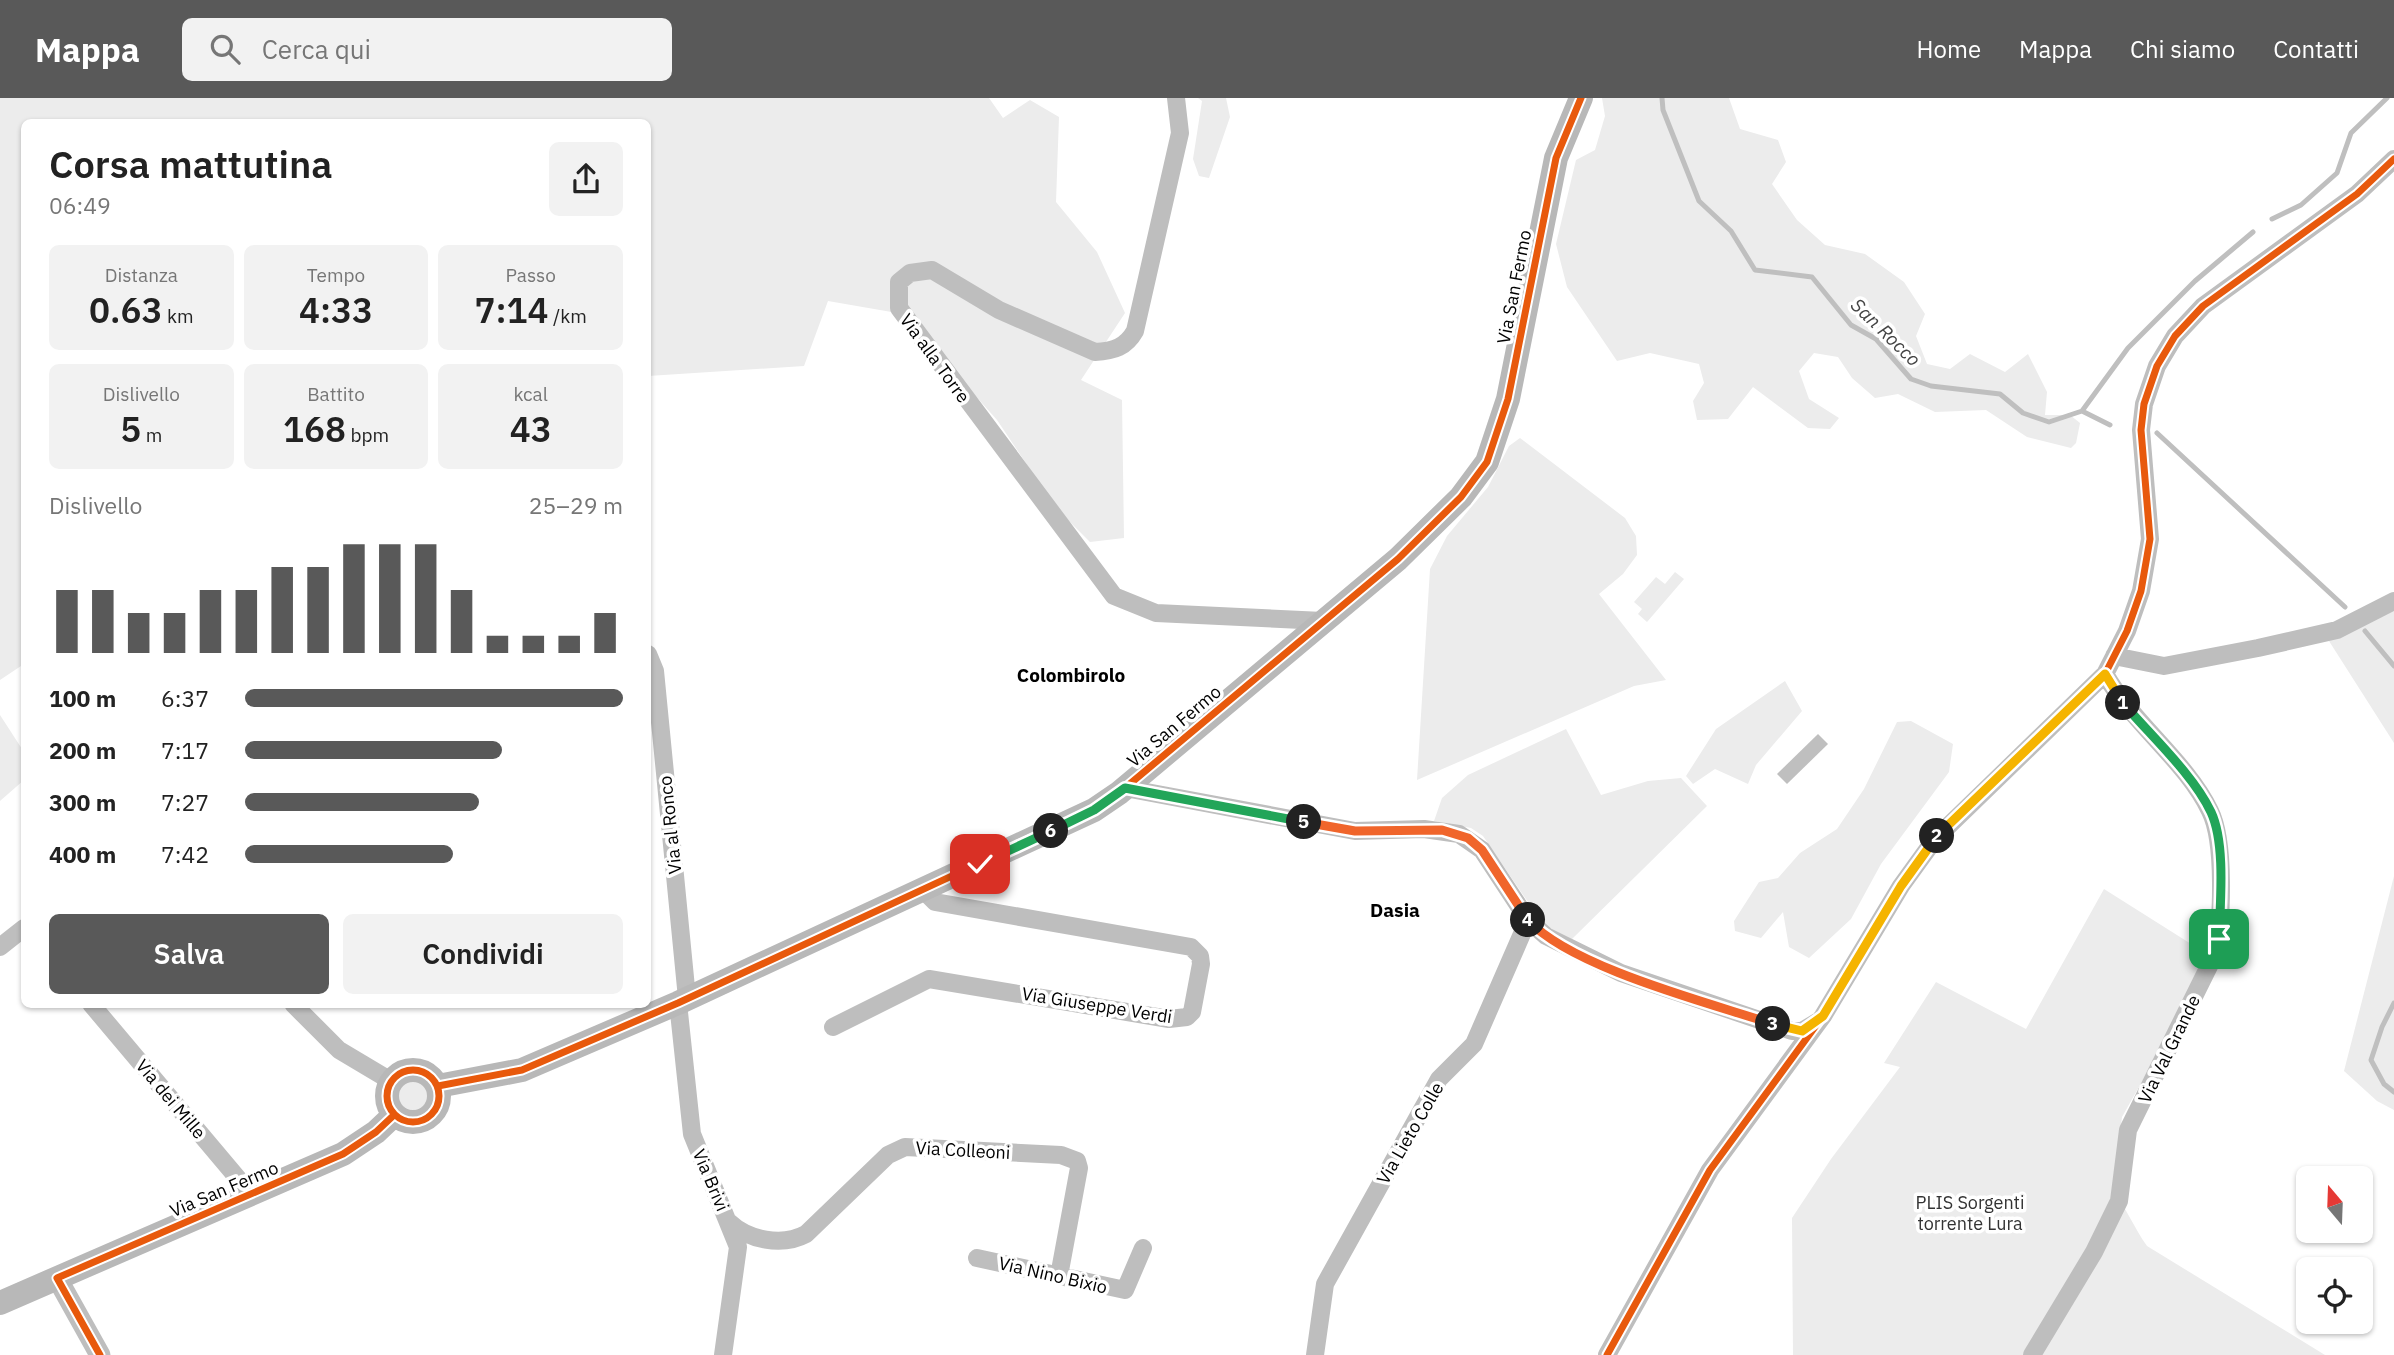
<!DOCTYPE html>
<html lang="it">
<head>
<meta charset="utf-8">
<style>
  :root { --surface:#fff; --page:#f2f2f2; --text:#222; --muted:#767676; --accent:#595959 }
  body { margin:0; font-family:"IBM Plex Sans",sans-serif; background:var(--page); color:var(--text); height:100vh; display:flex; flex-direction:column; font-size:26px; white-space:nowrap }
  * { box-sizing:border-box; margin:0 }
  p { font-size:23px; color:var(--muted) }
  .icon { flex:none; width:38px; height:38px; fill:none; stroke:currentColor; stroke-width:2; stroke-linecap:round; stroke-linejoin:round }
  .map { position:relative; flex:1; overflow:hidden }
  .drawer { position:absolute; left:21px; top:21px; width:630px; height:889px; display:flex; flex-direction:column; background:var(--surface); border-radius:10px; box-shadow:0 2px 5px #0004 }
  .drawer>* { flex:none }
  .needle { width:46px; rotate:341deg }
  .controls { position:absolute; left:2296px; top:1068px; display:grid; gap:14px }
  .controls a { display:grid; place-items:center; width:77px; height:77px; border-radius:10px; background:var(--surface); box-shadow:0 2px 5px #0004; font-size:35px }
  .pin { position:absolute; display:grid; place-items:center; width:60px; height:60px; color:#fff; margin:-30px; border-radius:14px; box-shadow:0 4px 10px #0006 }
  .km { position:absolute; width:35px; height:35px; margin:-18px; border-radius:50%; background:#222; color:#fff; font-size:19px; line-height:35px; text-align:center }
  .round { display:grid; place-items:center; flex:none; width:74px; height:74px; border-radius:10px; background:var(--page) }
  .overview { display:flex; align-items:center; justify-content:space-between; height:119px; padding:0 28px }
  h1 { font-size:38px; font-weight:600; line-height:52px }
  .metrics { display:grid; grid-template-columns:repeat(3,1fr); gap:10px; height:119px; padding:7px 28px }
  .metrics div { display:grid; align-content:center; border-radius:10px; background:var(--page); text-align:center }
  .metrics b { font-size:35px; font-weight:600 }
  .metrics small { font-size:19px; font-weight:400 }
  .metrics p { font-size:19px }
  .chart { height:196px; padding:14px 28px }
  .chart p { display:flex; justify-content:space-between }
  .chart svg { width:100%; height:126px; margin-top:7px; stroke:var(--accent); stroke-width:6 }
  .button { display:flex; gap:14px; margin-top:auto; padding:14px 28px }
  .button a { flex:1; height:80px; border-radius:10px; background:var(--accent); color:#fff; font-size:28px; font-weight:600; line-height:80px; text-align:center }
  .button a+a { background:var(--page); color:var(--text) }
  ul { padding:0 28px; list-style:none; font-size:23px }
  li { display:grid; grid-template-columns:112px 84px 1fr; align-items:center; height:52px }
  li i { height:18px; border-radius:9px; background:var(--accent) }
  header { display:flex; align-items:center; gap:42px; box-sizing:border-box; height:98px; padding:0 35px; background:var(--accent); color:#fff }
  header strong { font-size:33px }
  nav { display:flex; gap:38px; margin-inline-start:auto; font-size:24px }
  .search { width:490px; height:63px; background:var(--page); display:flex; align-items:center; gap:18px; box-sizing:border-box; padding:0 24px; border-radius:10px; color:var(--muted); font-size:26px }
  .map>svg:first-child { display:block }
</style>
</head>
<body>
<header>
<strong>Mappa</strong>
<div class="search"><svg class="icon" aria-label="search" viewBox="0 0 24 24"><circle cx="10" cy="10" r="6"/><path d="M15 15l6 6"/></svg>Cerca qui</div>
<nav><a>Home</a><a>Mappa</a><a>Chi siamo</a><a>Contatti</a></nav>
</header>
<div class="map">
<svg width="2394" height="1257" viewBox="0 0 2394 1257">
  <rect width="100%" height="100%" fill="#fff"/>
  <path fill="#ececec" d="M0,0h989l14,20 27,-18 29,17 -3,85 41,50 28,61 -44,67 41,20 2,138 -34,4 -34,-34 -59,-88 -94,-106 -75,-13 -24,65 -156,10v-254h-624v542l-24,16z
    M1198,0h28l4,19 -21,61 -10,-2 -6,-17 9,-58z
    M1602,0h127l11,31 38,11 8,22 -14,22 25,36 28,25 40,9 39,28 21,32 -9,22 11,28 23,5 20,-15 35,18 23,-18 19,38 -2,23h25l10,8 -4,20 -5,5 -44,-11 -41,-27 -51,2 -37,-18 -23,4 -23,-20 -14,-21 -24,-4 -15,18 10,28 30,19 -9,11 -22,-1 -55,-41 -25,32 -31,1 -4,-19 11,-18 -5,-19 -49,-11 -33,8 -50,-74 -11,-43 20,-84 19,-10 10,-34z
    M1520,340l105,80 11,18 1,19 -14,19 -24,20 67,86 -32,6 -217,94 13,-211 17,-33 41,-49 21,-41z
    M1675,474l9,7 -37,43 -9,-8 4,-5 -8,-7 22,-25 9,7z
    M2394,510v135l-65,-102z
    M1785,583l17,30 -46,54 -8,19 -33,-15 -22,15 -7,-8 30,-47z
    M0,617l24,37v28l-24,21z
    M1911,623l42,23 -4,28 -68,92 -30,55 -42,39 -20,-11 -6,-35 -22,26 -26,-7 -1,-10 25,-39 19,-4 22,-25 37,-24 27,-40 33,-67z
    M1566,631l35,66 47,-14 33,-3 26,28 -135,133 -24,-12 -14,-16 -51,-75 -12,-8 -37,-7 8,-23 26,-23z
    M2394,778v234l-17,-9 -33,-30z
    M2104,791l103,65 -6,23 -79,140 -9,76c14,15 21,35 34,53l178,109h-532l-1,-137 39,-59 69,-92 -16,-4 52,-81 90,47z
    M398 997a15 15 0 1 1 30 0a15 15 0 1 1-30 0Z"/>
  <path fill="#bfbfbf" d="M1818,636l10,10 -41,40 -10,-10z"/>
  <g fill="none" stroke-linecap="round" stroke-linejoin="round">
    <path stroke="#bfbfbf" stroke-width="5" d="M1662,0l1,12 36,91 32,30 24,39 57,7 39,48 25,14 35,40 20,7 69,8 23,19 26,9 33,-11 28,14
      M2272,121l29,-14 36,-32 14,-40 36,-35
      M2082,313l46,-63 67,-67 58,-49
      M2157,335l188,174
      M2365,533l29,35
      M2394,905l-12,24 -11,33 13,24 10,8"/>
    <path stroke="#bebebe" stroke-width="18" d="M1176,0l4,35 -45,198c-9,16 -21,20 -40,21l-96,-42 -67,-40 -22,3 -11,9v26l215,288 42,17 167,8
      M648,556l7,17 32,327
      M2114,558l50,10 94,-18 79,-18 57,-29
      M1125,690l230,43 69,-2 35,5 23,16 46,70 18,16 75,37 171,58h10l15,-9
      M0,849l24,-19
      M678,905l14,131 46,113 -15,108
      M91,906l160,190
      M293,906l46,46 52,31
      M833,929l96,-48 240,40 18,-2 5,-5 9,-48 -1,-8 -9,-9 -256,-45 -12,-12
      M729,1124c19,18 53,25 77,12l82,-79 17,-8 156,8 16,6 2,7 -20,108
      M977,1160l148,32 18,-42
      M1315,1257l10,-71 114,-205 35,-35 54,-124
      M1607,1257l103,-185 113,-154 78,-130 34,-47 170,-165 22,-43 14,-40 9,-52 -9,-109 3,-26 13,-38 18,-30 28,-30 154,-112 37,-35
      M2032,1257l62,-103 25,-51 9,-71 86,-174c9,-33 11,-115 -4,-145 -24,-50 -77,-87 -105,-137"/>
    <path stroke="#bebebe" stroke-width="21" d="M57,1180l43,77"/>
    <path stroke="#b8b8b8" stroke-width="24" d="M387 998a26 26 0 1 1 52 0a26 26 0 1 1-52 0Z
      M438,988l84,-16 156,-67 416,-193 25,-17 279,-234 63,-62 26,-35 21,-63 48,-241 25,-60
      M0,1205l343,-149 33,-22 18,-17"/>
    <defs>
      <path id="cycleway" d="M387 998a26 26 0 1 1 52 0a26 26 0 1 1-52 0Z
        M438,988l84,-16 156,-67 416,-193 25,-17 279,-234 63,-62 26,-35 21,-63 48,-241 25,-60
        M100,1257l-43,-77 286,-124 33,-22 18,-17
        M1607,1257l103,-185 113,-154 78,-130 34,-47 170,-165 22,-43 14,-40 9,-52 -9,-109 3,-26 13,-38 18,-30 28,-30 154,-112 37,-35"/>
    </defs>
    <use href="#cycleway" stroke="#fff" stroke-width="11"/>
    <use href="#cycleway" stroke="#e8590c" stroke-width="7"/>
  </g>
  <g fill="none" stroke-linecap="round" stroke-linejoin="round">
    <defs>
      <path id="split-1" d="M2123,605c27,32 70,71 88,109 15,32 9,92 8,127"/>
      <path id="split-2" d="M1937,738l168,-162 18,29"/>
      <path id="split-3" d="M1773,926l29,7 21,-15 78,-130 36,-50"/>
      <path id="split-4" d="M1528,822c44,48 182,83 245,104"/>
      <path id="split-5" d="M1304,724l51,9 87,-1 26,8 14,12 46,70"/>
      <path id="split-6" d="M1051,733l43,-21 31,-22 179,34"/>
      <path id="split-7" d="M980,766l71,-33"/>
    </defs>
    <use href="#split-1" stroke="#fff" stroke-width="14"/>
    <use href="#split-2" stroke="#fff" stroke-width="14"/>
    <use href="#split-3" stroke="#fff" stroke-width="14"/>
    <use href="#split-4" stroke="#fff" stroke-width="14"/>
    <use href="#split-5" stroke="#fff" stroke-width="14"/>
    <use href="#split-6" stroke="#fff" stroke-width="14"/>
    <use href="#split-7" stroke="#fff" stroke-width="14"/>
    <use href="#split-1" stroke="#22a559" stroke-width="9"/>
    <use href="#split-2" stroke="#f5b400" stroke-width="9"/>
    <use href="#split-3" stroke="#f5b400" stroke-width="9"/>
    <use href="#split-4" stroke="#f0652b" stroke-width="9"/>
    <use href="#split-5" stroke="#f0652b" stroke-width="9"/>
    <use href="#split-6" stroke="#22a559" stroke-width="9"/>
    <use href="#split-7" stroke="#22a559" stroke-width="9"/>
  </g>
  <g text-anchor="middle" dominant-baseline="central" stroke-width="7" stroke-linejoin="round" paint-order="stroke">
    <g font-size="18" fill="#000" stroke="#fff">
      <text transform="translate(1514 189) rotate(-79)">Via San Fermo</text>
      <text transform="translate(935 260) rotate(54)">Via alla Torre</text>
      <text transform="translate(1174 628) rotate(-40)">Via San Fermo</text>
      <text transform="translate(670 727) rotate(-96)">Via al Ronco</text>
      <text transform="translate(1097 907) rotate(9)">Via Giuseppe Verdi</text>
      <text transform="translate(2169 951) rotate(-64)">Via Val Grande</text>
      <text transform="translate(171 1001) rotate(50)">Via dei Mille</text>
      <text transform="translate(1410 1035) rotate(-60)">Via Lieto Colle</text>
      <text transform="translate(963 1052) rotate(3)">Via Colleoni</text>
      <text transform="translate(711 1082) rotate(67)">Via Brivi</text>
      <text transform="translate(224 1091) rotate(-23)">Via San Fermo</text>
      <text transform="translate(1053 1177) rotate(13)">Via Nino Bixio</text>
    </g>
    <g font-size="18" fill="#333" stroke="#fff">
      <text x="1970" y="1104">PLIS Sorgenti<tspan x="1970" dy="21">torrente Lura</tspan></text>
    </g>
    <g font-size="19" font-style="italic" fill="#444" stroke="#fff">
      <text transform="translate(1886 234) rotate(44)">San Rocco</text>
    </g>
    <g font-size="19" font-weight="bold" fill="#000" stroke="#fff">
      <text x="1071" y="577">Colombirolo</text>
      <text x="1395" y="812">Dasia</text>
    </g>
  </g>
</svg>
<div class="controls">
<a><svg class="needle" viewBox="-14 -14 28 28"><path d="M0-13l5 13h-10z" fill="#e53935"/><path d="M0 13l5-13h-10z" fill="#767676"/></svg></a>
<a><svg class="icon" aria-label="locate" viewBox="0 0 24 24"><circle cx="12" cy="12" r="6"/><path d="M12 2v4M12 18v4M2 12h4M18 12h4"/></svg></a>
</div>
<div class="pin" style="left:2219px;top:841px;background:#1e9e55"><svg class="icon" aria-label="arrive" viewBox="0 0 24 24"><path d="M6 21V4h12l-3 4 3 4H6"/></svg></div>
<div class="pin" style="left:980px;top:766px;background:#d93025"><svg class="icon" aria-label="check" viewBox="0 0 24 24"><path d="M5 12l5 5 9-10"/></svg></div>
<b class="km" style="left:2123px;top:605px">1</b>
<b class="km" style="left:1937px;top:738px">2</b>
<b class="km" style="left:1773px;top:926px">3</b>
<b class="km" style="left:1528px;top:822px">4</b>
<b class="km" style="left:1304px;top:724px">5</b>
<b class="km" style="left:1051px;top:733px">6</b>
<section class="drawer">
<div class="overview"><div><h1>Corsa mattutina</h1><p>06:49</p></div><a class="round"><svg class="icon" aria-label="share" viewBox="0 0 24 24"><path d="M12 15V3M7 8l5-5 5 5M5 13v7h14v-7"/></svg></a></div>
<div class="metrics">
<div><p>Distanza</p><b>0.63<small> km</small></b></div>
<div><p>Tempo</p><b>4:33</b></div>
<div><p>Passo</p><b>7:14<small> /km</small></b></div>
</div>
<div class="metrics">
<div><p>Dislivello</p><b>5<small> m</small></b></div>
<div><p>Battito</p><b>168<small> bpm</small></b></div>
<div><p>kcal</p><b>43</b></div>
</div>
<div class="chart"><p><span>Dislivello</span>25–29 m</p>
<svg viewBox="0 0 160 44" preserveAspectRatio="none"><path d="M5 44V22M15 44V22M25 44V30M35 44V30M45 44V22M55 44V22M65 44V14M75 44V14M85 44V6M95 44V6M105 44V6M115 44V22M125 44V38M135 44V38M145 44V38M155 44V30"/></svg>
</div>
<ul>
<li><b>100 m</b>6:37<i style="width:100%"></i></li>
<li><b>200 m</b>7:17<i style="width:68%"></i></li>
<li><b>300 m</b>7:27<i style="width:62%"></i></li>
<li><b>400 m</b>7:42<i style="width:55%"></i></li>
</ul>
<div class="button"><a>Salva</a><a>Condividi</a></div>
</section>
</div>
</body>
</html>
